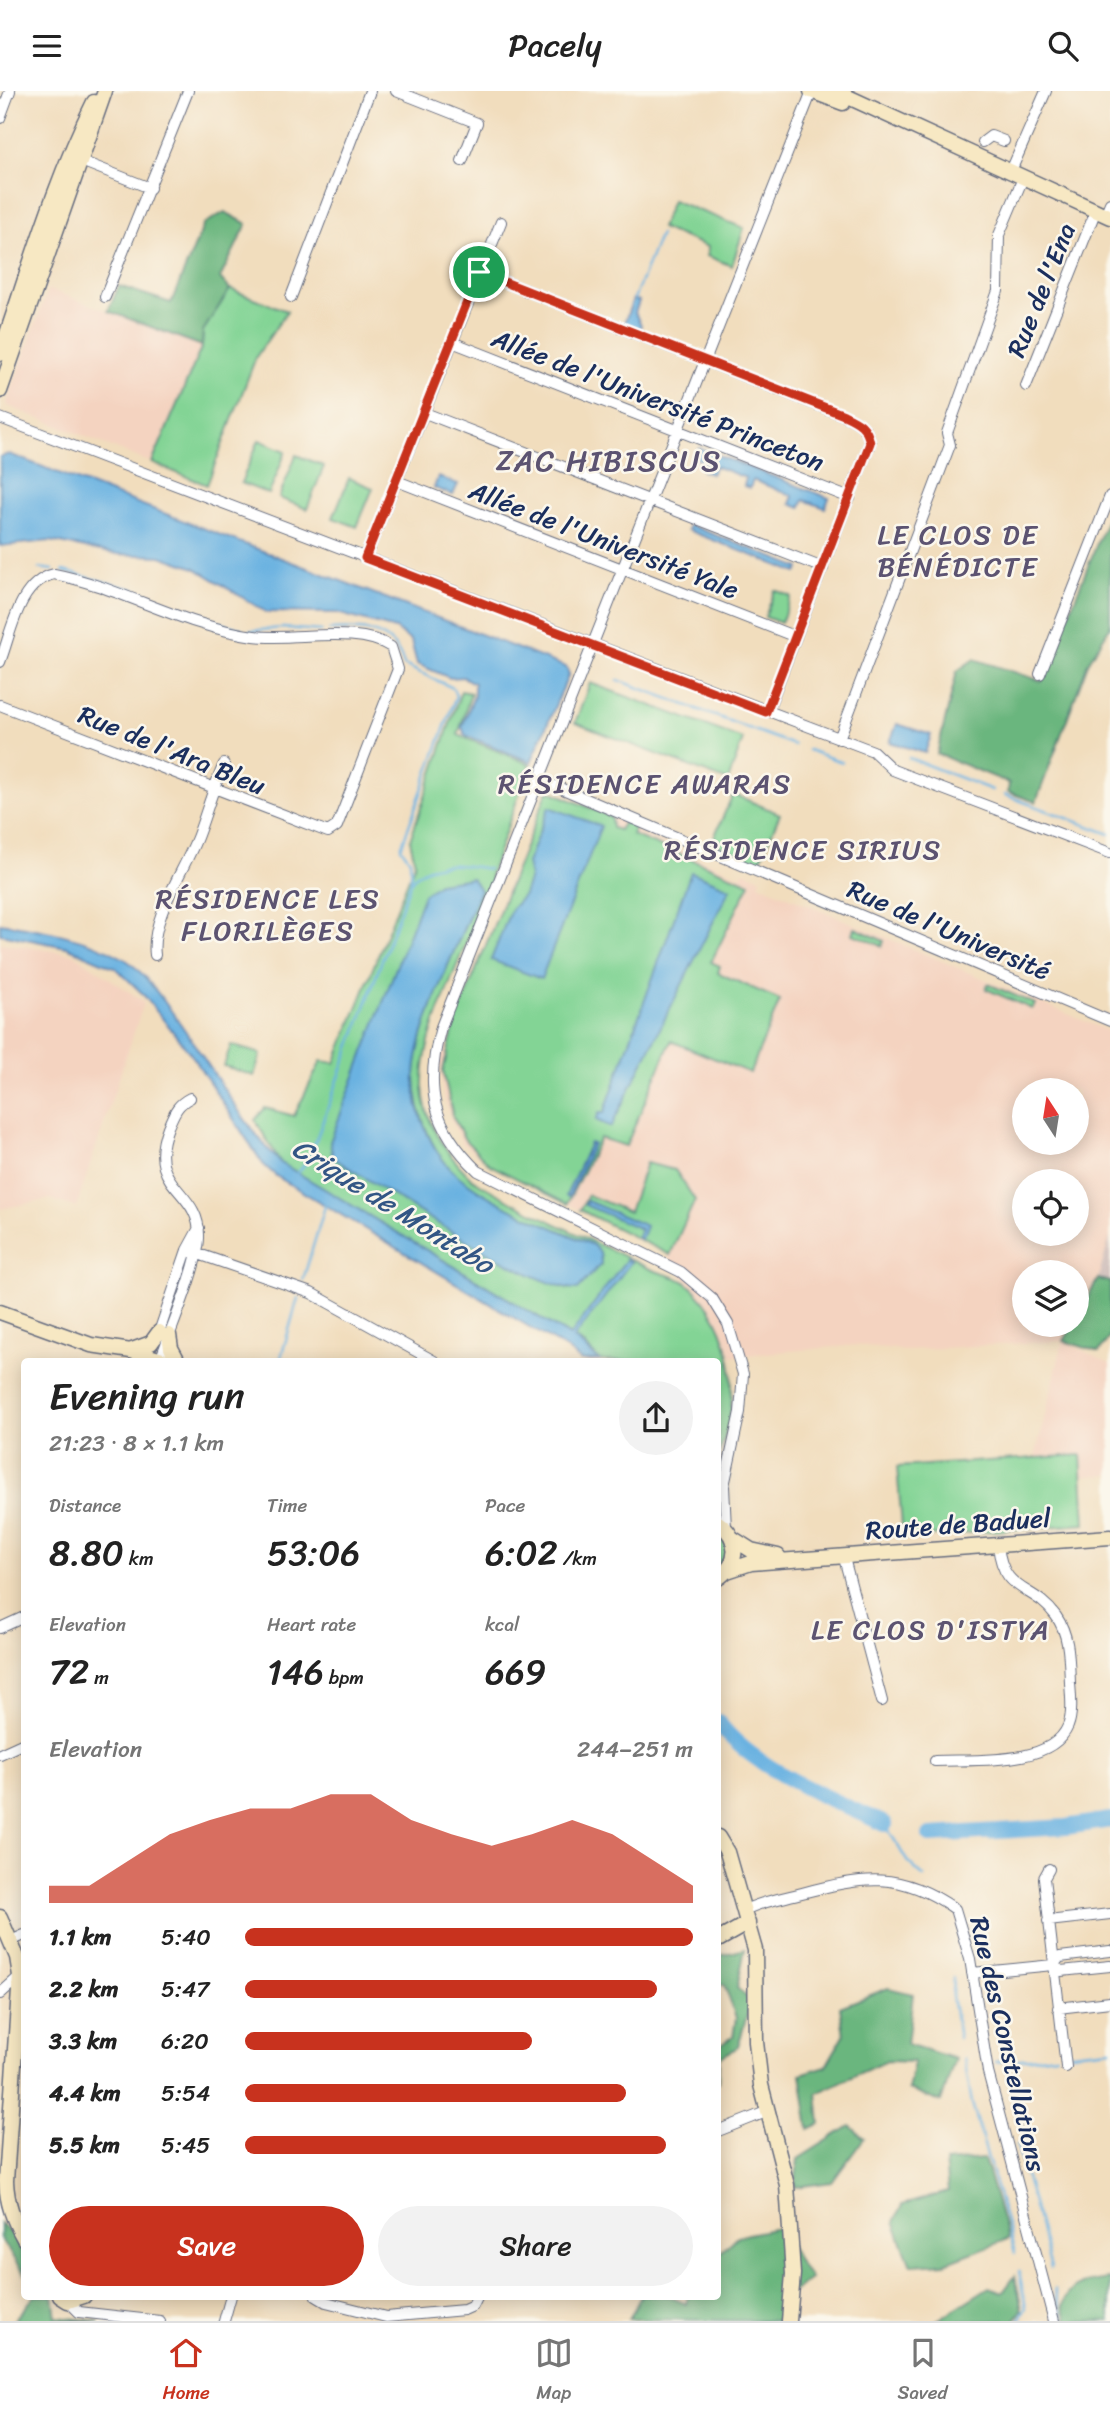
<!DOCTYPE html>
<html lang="en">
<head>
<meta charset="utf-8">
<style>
  :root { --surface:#fff; --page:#f2f2f2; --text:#222; --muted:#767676; --line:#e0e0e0; --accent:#c8321e }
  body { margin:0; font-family:Sriracha,sans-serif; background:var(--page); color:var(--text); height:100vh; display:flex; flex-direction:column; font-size:26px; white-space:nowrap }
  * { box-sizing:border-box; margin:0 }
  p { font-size:23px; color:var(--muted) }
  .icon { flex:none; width:38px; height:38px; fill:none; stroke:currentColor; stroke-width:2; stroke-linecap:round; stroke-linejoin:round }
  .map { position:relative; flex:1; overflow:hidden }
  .panel { position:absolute; left:21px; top:1267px; width:700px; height:942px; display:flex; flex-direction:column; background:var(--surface); border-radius:7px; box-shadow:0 4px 18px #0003 }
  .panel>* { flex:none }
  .needle { width:46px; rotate:348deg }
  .controls { position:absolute; left:1012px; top:987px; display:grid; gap:14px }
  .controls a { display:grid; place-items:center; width:77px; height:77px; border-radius:50%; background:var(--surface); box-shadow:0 4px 18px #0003; font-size:35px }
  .pin { position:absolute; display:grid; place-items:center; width:60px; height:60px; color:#fff; margin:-30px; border:4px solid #fff; border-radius:50%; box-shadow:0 2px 7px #0007 }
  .round { display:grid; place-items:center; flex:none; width:74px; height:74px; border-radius:37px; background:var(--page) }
  .overview { display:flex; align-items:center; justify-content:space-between; height:119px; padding:0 28px }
  h1 { font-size:38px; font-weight:600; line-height:52px }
  .metrics { display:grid; grid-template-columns:repeat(3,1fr); gap:10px; height:119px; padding:7px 28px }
  .metrics div { display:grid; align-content:center }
  .metrics b { font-size:35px; font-weight:600 }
  .metrics small { font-size:19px; font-weight:400 }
  .metrics p { font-size:19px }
  .chart { height:196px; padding:14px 28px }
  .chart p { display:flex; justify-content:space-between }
  .chart svg { width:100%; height:126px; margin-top:7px; fill:var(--accent); opacity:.7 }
  .button { display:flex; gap:14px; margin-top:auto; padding:14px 28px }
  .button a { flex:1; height:80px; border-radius:42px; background:var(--accent); color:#fff; font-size:28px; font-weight:600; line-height:80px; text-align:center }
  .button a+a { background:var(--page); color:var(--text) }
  ul { padding:0 28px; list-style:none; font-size:23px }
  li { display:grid; grid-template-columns:112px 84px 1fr; align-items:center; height:52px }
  li i { height:18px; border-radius:9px; background:var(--accent) }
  header { display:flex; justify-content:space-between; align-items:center; height:91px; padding:0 28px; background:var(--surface); font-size:32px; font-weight:600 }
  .dock { display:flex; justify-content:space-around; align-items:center; height:98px; border-top:2px solid var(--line); background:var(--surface); font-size:19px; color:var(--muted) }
  .dock a { display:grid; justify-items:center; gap:4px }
  .dock .active { color:var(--accent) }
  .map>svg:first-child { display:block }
</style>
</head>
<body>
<header><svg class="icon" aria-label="menu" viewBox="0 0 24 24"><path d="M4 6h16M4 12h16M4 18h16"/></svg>Pacely<svg class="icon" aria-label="search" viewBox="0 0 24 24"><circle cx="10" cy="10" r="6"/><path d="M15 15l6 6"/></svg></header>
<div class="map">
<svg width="1110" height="2230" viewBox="0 0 1110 2230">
  <rect width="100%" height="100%" fill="#fbf7ec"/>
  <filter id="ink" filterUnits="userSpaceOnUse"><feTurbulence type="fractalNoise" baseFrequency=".0143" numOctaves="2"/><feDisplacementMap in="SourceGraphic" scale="14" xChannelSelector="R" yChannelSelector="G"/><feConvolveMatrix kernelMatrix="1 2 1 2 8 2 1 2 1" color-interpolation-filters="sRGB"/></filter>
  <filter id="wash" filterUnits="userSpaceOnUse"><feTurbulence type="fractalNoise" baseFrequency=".00686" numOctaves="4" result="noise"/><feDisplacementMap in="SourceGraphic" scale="28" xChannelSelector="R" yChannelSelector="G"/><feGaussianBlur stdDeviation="1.57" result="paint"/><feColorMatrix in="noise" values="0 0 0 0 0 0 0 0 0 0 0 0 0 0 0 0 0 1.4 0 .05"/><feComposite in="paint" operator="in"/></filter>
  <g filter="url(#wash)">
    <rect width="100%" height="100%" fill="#f1ddbd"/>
    <path fill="#f4d3c0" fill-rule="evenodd" d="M48,198l154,57 -50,117 -146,-58z
      M547,697l92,39 -2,6 104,43 3,-5 17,7 -2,6 351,148v205l-12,42 -22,40v-47h-52v53h49l-9,16 46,23v111l-28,1 -1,-21 -46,2 28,-116 -157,9 -49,-5 -126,11 -13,-33 -53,-70 -175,-88 -27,-21 -11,-22 -9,-29 -3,-29 5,-24zM1024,999h52v53h-52zM1024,1090h52v53h-52z
      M0,852l74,11 70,48 -68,206 -25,-9 -51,10z"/>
    <path fill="#d0c0bc" d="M1110,1146v45l-12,-3z"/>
    <path fill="#83d495" stroke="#4f827a" stroke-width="2" fill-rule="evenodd" d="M672,109l72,28 -12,38 -25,-10 1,-9 -47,-19z
      M230,198l57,22 -31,46 -49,128 -55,-22 50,-117 1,-15z
      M259,349l27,11 -17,43 -28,-11z
      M296,364l28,11 -17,43 -28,-11z
      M349,387l24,10 -16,39 -24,-9z
      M775,499l16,6 -10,27 -16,-6z
      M590,592l153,56 -15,42 -153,-58z
      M461,600l10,2 -13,42 72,29 -40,111 1,6c-14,35 -28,69 -42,104 -32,80 -45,127 23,194 55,34 118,60 176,89 12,6 30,8 40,16 49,43 54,115 30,172v-95h-118l-16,-17 -303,-181 -26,-43 10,-12 29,8 27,-55 14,2 80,-200 -5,-23zM439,792l41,7c-18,44 -66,143 -65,187 1,37 18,80 48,104 37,28 87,45 130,64l7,8 1,12 -34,24 -61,-27 -175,-121z
      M548,699l63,27 1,11 7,2 5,-8 11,4 -3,9 118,48 -39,79 9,4 -2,7 62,27 -30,73 -79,-32 -45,105 -26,-8 -33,66 -77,-39 -25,-25 -12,-23 -10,-47 13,-50z
      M733,703l47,20 -21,49 -47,-21z
      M855,837l29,13 -2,5 -29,-12z
      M988,893l47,20 -3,5 -46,-20z
      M231,954l30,9 -7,22 -30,-10z
      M646,1072l29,7 20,30 -25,55 -90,-45 8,-15 41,17z
      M1081,1364l4,69 -182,14 -6,-71z
      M718,1438l7,7 4,20 -11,16z"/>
    <path fill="#6ab67e" stroke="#42726e" stroke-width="2" d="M225,121l22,12 -27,54 10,11 -27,42 -1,15 -94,-35 11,-25 52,17 33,-79z
      M1110,420v116l-22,36 -52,139 -28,-10 1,-9 -72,-29 20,-83 17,-12 68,22z
      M1098,1188l12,3v54l-11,16 -35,-11 9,-16h3v-6z
      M745,1858l-8,39 14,13 -13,46 -19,11 -1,25v-36l15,-11 3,-18 -12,-34 -6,2v-30z
      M888,1897l25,6 -6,50 48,15 -14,43 -33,-12 6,-28 -28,-1 -69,32 3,31 -11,5 -8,-55 25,-8 18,-31 -4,-28z
      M850,2035l14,12 -32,44 -37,5 3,-28z
      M984,2068l24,80 -63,24 -34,2 -17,-43 8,-17 46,-13 -3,-30z
      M0,2133c18,14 25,28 24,50l-24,-36z
      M778,2137l32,51 -21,15 -5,27 -155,-2 12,-23h27l18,8 2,-8h30v-41l20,-19z
      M1015,2185l7,34 -8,11h-78l53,-34 14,5z
      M1110,2188v42h-43l-4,-15c6,-24 26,-24 47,-27z
      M35,2205h18l3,21 44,4h-87z"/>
    <path fill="#6ab2e1" stroke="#4270a0" stroke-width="2" d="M633,208l6,2 -4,12 6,12 -2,5 -15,-6z
      M699,357l130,50 -4,10 -21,-8 -4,8 -10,-4 3,-8 -40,-16 -3,8 -6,-2 2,-8 -31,-12 -4,8 -9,-3 4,-9 -11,-4z
      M9,363l557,213 3,7 -38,88 -66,-27 -3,-8 12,-31v-13l-11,-6 -13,1 -33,-14 -6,-23 -16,-12 -58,-16 -71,-1 -71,-44 -34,-12 -45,-2 -66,-13 -50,5v-89z
      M438,386l20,7 -5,11 -19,-7z
      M689,434l111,43 -3,5 -110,-43z
      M897,633l34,11 -6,18 -35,-11z
      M549,716l52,19 -60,153 -50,-19 20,-51 13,-14 6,-18 -3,-14z
      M691,781l39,16 -119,239 -15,-7 3,-7h5z
      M472,787l8,12c-19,48 -63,135 -65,184 -2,38 19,86 50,107 38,28 85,45 128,64l7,8 1,11 -23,25c-46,1 -198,-103 -245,-131l-3,-16 94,-248 15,-11z
      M0,832c40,6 87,14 123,35 18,11 30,29 43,46 38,49 73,117 115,159l289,173 57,-77 4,3 -57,76 26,23h-19l-13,-11 -292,-174 -13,-12 -70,-107 -51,-64 -26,-25 -49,-21 -67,-13z
      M590,1052l3,1 -24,53 -3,-1z
      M587,1110l59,25 -5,13 -4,-1 4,-9 -56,-24z"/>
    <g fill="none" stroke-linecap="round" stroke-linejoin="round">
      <path stroke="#6ab2e1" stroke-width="2.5" d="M634,208l26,-65
        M39,477l14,2
        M63,480l73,19 22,14
        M171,518l71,20
        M329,539c34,-2 64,-2 75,35l49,23 3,8 -55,152 9,12 1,21
        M249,540l34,-3 39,3
        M618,589l176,65
        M808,659l34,12
        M909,667l83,32
        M1005,704l105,39
        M296,1084l13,-16 102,-278c18,-23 52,-16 77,-12
        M303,1189l23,-77
        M280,1270l18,-63
        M885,1733l22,37 17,16
        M953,1887l-1,18 7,42
        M1071,1962l39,-4
        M964,1967l8,45 43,150
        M996,1971l60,-7
        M1008,1971l3,17
        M1014,2000l9,34
        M1017,2054l34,123
        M1055,2198l8,32
        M1019,2230l7,-13 -7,-37"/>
      <path stroke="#6ab2e1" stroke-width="16" d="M718,1631c34,47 115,78 167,102
        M930,1744l136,-8 44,-7"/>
    </g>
  </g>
  <g filter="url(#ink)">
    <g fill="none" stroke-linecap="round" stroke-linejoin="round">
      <defs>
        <path id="street" d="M396,0l81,32 -15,38
          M0,27l10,-27
          M983,51l8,-6 13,5
          M81,70l69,27
          M1010,82l36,-82
          M1105,124l5,-12
          M479,181l364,143c16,7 24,11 27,28l-103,269
          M105,206l83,-206
          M291,206l79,-206
          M452,251l398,156
          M1026,295l70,-176
          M425,322l398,155
          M0,327l873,333 20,19 217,83
          M397,390l399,156
          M365,467l136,-336
          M0,571c12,-31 18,-79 54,-88 67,13 127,52 200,62 41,5 103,-11 137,11l7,22 -61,157 -9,6 -328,-127
          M1040,583l70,-178
          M839,648l111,-294 -3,-12 51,-142 1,-56 24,-57
          M539,688l571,242
          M155,864c-5,-37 30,-85 43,-120 9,-24 15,-47 26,-71
          M187,1159l124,43 123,68
          M157,1247l30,-88 12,-22
          M160,1270c10,-30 38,-94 39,-123 2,-51 -55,-48 -31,-111 6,-13 8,-22 22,-29
          M726,1438l-2,-43 16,-74 3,-38 -15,-50 -16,-26 -31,-26 -203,-101c-46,-44 -54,-83 -37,-144l371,-936
          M844,1467l38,143
          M0,1537l24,-11
          M0,1663l24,-11
          M935,1670c37,-2 116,6 133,-35 5,-13 3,-29 2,-43 -1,-23 0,-47 -14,-67 -24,-33 -53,-21 -58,-71
          M1049,1778l-5,9 22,189
          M745,1819c17,-9 39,-12 57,-17 61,-16 98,-23 153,16l15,50 18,113 66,249
          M1048,1830l62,-7
          M11,1850l13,-6
          M1053,1874l7,-8 50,-6
          M972,1882l81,-8 8,6 49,-5
          M0,1903l20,-18
          M1058,1917l52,-6
          M718,2040l48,-19
          M316,2205l10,6 60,15 78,-7 9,-4 5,-10
          M68,2210l11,11 81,9
          M224,2230l7,-25"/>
        <path id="secondary" d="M811,0l32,12
          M835,0l275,126
          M0,263c29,-84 54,-172 94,-252
          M0,300l105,-300
          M0,1221l91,33 40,6 35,10
          M169,1244l2,13 7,13
          M132,1259l19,-7 8,-11
          M718,1432c22,14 22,41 0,55
          M732,1447l19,12 27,6
          M727,1480l24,-8 359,-26
          M718,1746l9,15 28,98 1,92 5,43 26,100 6,89 -4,47
          M0,1826l17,40 3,19 -14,205c1,22 7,38 18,58
          M718,1849l30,-17
          M60,2205l8,5 16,-5"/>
      </defs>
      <use href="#street" stroke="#666c7f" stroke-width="12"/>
      <use href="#secondary" stroke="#666c7f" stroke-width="17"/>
      <use href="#street" stroke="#fff" stroke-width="10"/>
      <use href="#secondary" stroke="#f7e8c3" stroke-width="14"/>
    </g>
  </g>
  <g fill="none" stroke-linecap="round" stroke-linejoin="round" filter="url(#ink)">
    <defs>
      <path id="route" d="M479,181l365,143c15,7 23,11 26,28l-104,269 -401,-154z"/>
    </defs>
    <use href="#route" stroke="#fff" stroke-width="14"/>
    <use href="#route" stroke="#c8321e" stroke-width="9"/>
  </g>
  <g text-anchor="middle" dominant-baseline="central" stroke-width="5" stroke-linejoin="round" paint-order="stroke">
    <g font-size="26" fill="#1b2f5e" stroke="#fbf7ec">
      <text transform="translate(1041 199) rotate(-68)">Rue de l'Ena</text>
      <text transform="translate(658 309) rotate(21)">Allée de l'Université Princeton</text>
      <text transform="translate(604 449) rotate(21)">Allée de l'Université Yale</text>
      <text transform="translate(172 659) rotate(22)">Rue de l'Ara Bleu</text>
      <text transform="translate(949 839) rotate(23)">Rue de l'Université</text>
      <text transform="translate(958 1433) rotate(-4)">Route de Baduel</text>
      <text transform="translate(1008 1953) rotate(77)">Rue des Constellations</text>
    </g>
    <g font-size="28" letter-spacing="2" fill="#5c5371" stroke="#fbf7ec">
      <text x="958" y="443">LE CLOS DE<tspan x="958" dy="32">BÉNÉDICTE</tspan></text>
      <text x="645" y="692">RÉSIDENCE AWARAS</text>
      <text x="803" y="758">RÉSIDENCE SIRIUS</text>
      <text x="268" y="807">RÉSIDENCE LES<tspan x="268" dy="32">FLORILÈGES</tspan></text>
      <text x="931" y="1538">LE CLOS D'ISTYA</text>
    </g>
    <g font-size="28" font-style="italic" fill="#335685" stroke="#fbf7ec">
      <text transform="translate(393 1115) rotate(32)">Crique de Montabo</text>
    </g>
    <g font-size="30" letter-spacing="2" fill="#5c5371" stroke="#fbf7ec">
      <text x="609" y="370">ZAC HIBISCUS</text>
    </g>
  </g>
</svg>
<div class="controls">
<a><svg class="needle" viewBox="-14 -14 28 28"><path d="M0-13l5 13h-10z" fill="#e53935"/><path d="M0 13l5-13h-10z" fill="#767676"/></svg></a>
<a><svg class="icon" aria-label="locate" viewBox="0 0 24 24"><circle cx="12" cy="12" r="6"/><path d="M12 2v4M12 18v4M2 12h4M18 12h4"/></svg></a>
<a><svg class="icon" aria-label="layers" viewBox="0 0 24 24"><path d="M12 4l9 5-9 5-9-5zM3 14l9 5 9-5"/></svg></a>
</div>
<div class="pin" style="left:479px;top:181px;background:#1e9e55"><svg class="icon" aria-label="arrive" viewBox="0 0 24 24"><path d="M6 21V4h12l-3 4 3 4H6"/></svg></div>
<section class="panel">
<div class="overview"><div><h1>Evening run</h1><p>21:23 · 8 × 1.1 km</p></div><a class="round"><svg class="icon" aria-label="share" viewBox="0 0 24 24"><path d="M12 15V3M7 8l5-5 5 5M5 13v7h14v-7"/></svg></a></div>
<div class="metrics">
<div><p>Distance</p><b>8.80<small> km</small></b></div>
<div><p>Time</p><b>53:06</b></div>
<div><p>Pace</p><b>6:02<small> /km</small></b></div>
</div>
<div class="metrics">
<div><p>Elevation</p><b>72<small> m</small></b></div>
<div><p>Heart rate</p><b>146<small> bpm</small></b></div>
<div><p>kcal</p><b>669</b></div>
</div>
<div class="chart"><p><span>Elevation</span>244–251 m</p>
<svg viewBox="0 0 160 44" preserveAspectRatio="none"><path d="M0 44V38L10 38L20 29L30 20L40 15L50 11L60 11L70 6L80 6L90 15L100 20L110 24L120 20L130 15L140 20L150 29L160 38V44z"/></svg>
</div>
<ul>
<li><b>1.1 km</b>5:40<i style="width:100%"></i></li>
<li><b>2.2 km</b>5:47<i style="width:92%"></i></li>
<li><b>3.3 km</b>6:20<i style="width:64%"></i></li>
<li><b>4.4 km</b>5:54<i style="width:85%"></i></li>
<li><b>5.5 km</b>5:45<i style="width:94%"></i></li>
</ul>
<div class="button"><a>Save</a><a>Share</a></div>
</section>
</div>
<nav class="dock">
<a class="active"><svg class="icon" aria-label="home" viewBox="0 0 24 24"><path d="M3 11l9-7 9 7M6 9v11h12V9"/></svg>Home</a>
<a><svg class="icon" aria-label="map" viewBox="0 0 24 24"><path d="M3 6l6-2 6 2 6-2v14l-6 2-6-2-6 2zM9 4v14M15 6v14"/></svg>Map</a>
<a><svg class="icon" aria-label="saved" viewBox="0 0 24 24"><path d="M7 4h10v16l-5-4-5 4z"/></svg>Saved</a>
</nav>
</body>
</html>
